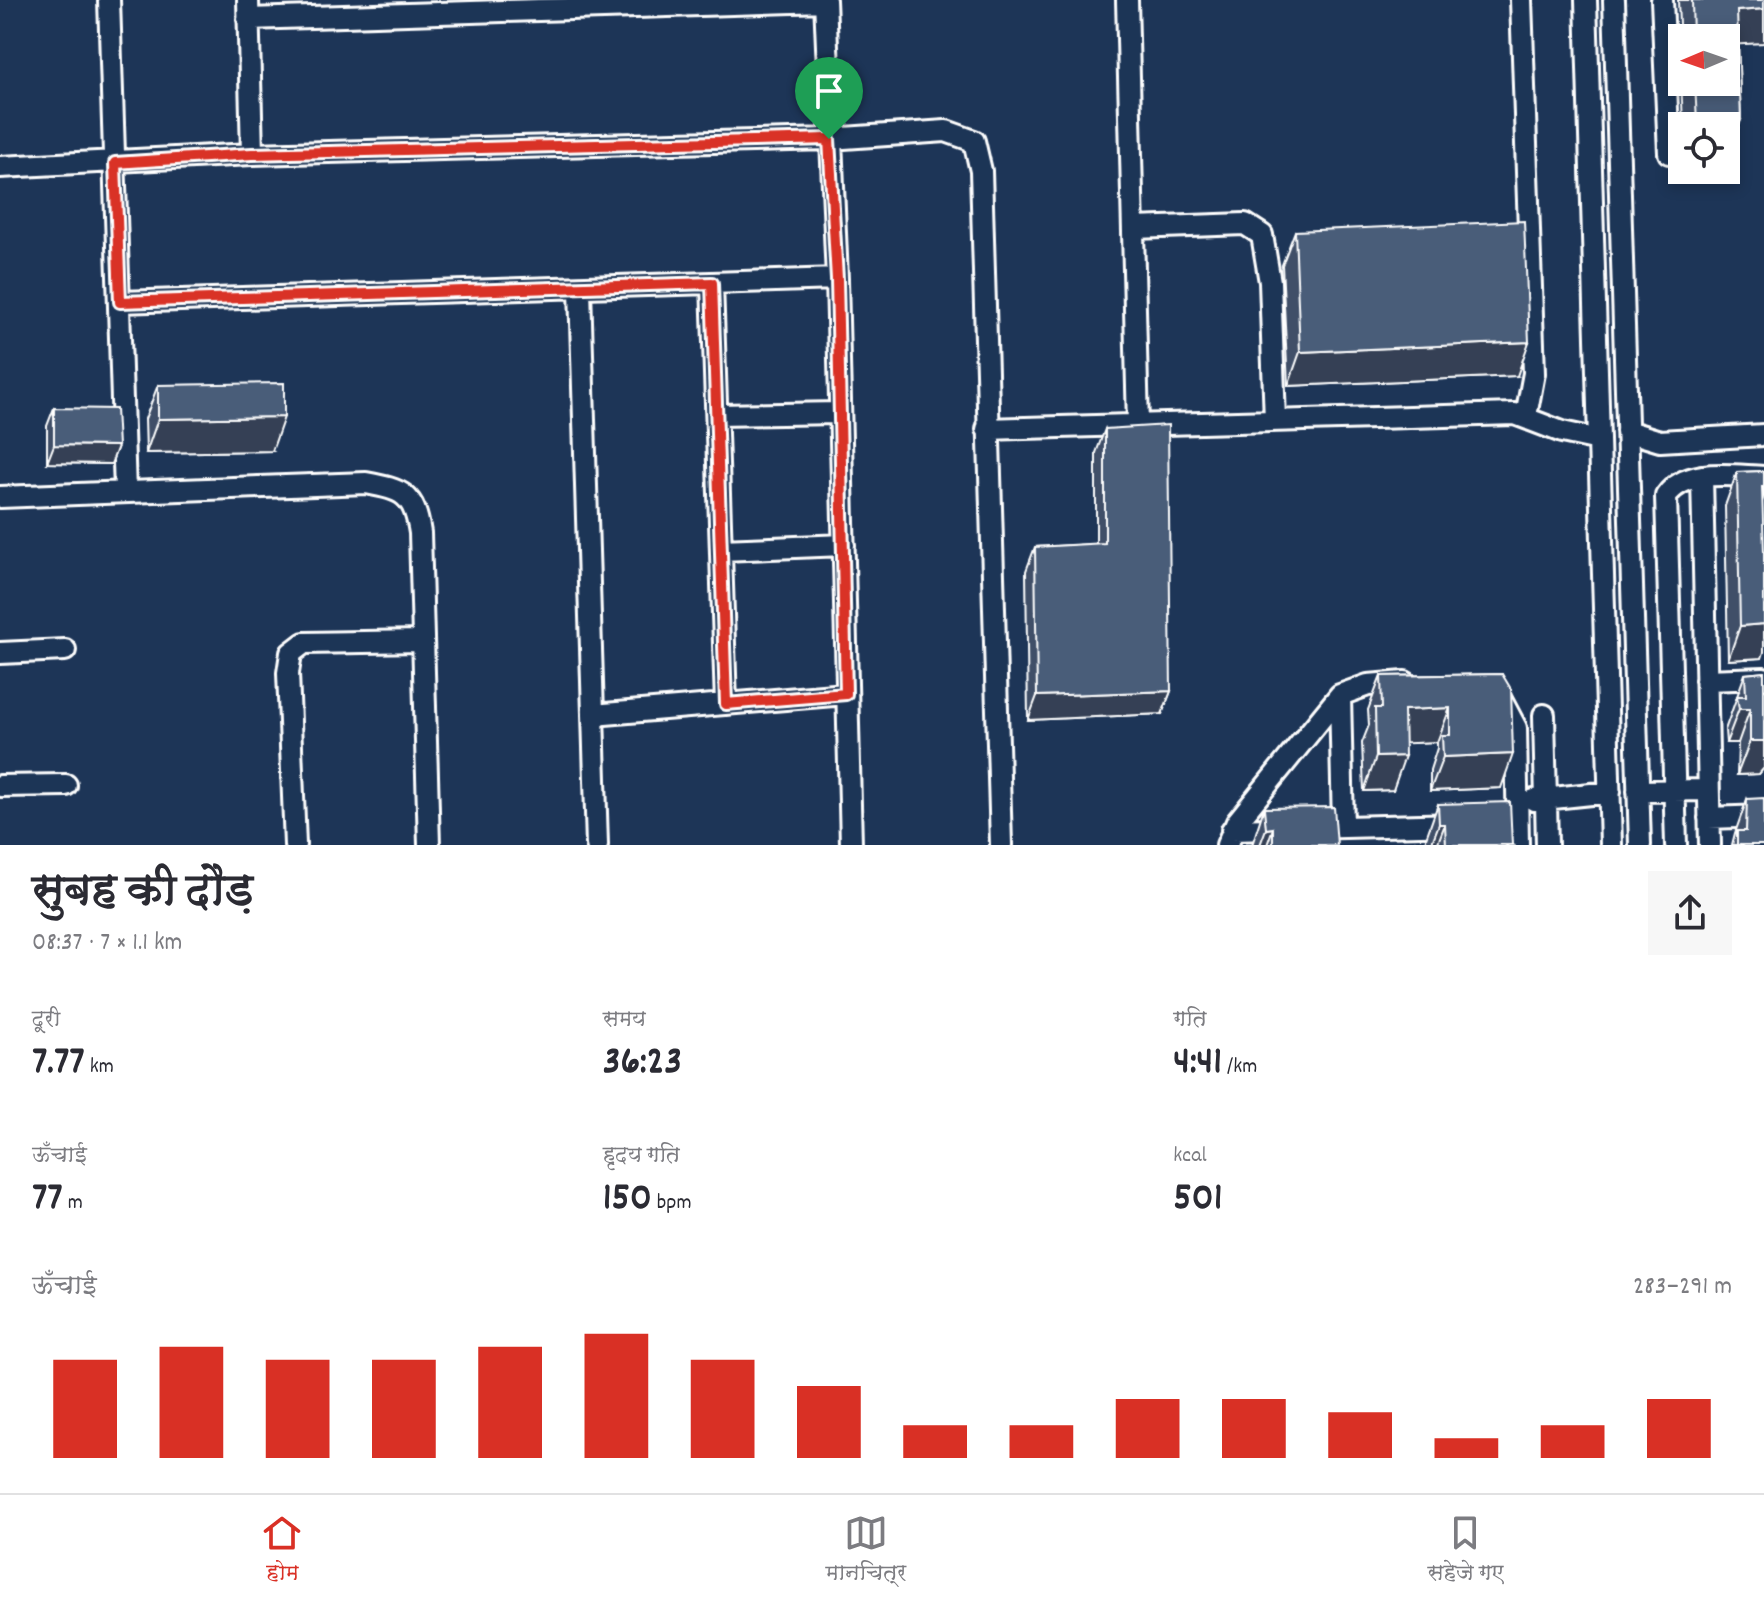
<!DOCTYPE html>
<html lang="hi">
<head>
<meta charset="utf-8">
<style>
  :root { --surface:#fff; --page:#f7f7f7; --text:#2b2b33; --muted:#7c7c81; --line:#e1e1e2; --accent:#d93025 }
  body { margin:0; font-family:Dekko,"Playpen Sans Deva",sans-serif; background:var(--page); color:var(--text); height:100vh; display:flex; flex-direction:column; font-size:30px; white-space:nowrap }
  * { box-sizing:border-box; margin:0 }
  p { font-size:26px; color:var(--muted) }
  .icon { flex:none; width:44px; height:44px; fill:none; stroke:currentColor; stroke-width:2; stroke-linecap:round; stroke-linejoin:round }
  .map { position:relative; height:845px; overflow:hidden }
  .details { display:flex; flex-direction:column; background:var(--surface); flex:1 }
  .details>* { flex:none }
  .needle { width:52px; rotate:268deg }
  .tools { position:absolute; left:1668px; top:24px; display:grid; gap:16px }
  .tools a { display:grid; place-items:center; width:72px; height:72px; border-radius:0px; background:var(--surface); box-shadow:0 4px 12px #0003; font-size:40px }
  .pin { position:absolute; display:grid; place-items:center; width:68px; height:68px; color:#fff; margin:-82px -34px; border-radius:50% 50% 50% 0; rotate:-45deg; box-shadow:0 0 8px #0007 }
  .pin .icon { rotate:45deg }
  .round { display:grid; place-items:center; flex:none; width:84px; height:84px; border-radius:0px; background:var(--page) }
  .summary { display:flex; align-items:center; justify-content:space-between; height:136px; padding:0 32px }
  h1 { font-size:44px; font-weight:700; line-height:60px }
  .metrics { display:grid; grid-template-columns:repeat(3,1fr); gap:12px; height:136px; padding:8px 32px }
  .metrics div { display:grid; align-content:center }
  .metrics b { font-size:40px; font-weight:700 }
  .metrics small { font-size:22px; font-weight:400 }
  .metrics p { font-size:22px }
  .chart { height:224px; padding:16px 32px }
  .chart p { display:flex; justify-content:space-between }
  .chart svg { width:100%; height:144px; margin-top:8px; stroke:var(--accent); stroke-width:6 }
  .tabs { display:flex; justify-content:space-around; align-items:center; height:112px; border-top:2px solid var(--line); background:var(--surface); font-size:22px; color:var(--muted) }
  .tabs a { display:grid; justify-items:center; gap:4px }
  .tabs .selected { color:var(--accent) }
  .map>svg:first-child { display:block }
</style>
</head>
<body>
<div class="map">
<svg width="1764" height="845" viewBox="0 0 1764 845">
  <rect width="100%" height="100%" fill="#1d3557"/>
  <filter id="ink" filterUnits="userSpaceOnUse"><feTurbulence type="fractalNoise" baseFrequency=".0125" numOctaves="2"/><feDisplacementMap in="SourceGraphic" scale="16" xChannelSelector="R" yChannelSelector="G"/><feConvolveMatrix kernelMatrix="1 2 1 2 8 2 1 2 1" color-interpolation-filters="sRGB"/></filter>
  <g filter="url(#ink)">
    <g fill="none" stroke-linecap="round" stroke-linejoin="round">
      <defs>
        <path id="minor" d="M109,0l16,492
          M248,0l4,154
          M825,0l12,279 14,566
          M1127,0l11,425
          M1521,0l13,373 -8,43
          M1586,0l25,845
          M1614,0l26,845
          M1662,0l7,153
          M248,19l577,-18
          M0,167l252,-13 577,-15 117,-8 28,10 7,30 20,674
          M1135,228l110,-4 17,11 8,47 5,139
          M712,283l14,421
          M580,289l17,556
          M120,302l717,-23
          M717,415l122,-2
          M987,429l528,-15 47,18 37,8
          M1627,431l33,10 104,-6
          M1702,476l8,369
          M0,497l366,-14c37,7 48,10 54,50l9,312
          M721,550l123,-5
          M0,653l65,-3
          M1706,680l58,-2
          M1498,694l18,34 2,117
          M1340,695l3,132
          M593,715l253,-21
          M1544,715l3,130
          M0,786l66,-1
          M1638,791l70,-1
          M1534,800l76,-8
          M1709,818l55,-2
          M1232,830l226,-6
          M295,845l-7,-172 3,-20 13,-10 118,-2
          M1227,845l10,-23 103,-127 28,-10 37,-3
          M1676,845l-10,-349c21,-29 66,-20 98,-19"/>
      </defs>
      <use href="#minor" stroke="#fff" stroke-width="26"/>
      <use href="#minor" stroke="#1d3557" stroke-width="20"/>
    </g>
    <path fill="#405068" stroke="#fff" stroke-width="2" fill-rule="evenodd" d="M1678,0h86l-26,44 3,76 -13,34 -2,-28h-43zM1682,38h44v44h-44z
      M1295,231l222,145 -229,10 -6,-121z
      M158,385l114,66 -126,2 -1,-34z
      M54,408l64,38 -7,18 -64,-1v-37z
      M1105,429l66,262 -9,23 -134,6 -2,-149 9,-24 61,-3v-91z
      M1764,471v26l-2,5v156l-34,2 -3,-154 12,-34z
      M1764,672v96l-5,6 -22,1 1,-32h-12l-1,-13 20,-56z
      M1502,674l-1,114 -71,3v-21l7,-22v-6l-32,1 -12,47 -29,1 -2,-48 7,-18 -1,-15 13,-34z
      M1747,799l17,46h-32l3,-12z
      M1438,804l74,41h-86v-7z
      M1264,808l73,37h-85z"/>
    <path fill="#344155" stroke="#fff" stroke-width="2" d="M1764,9v34l-38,2 11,-34z
      M1741,120l-13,34h-2v-28h-30l1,-3z
      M1529,342l-12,34 -229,10 12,-34z
      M284,417l-12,34 -126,2 12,-34z
      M54,445l64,1 -7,18 -64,-1z
      M1764,624v28l-2,6 -34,2 12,-34z
      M1171,691l-9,23 -134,6 9,-24z
      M1450,708l-13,34 -46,2 13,-34z
      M1739,709h11l-12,34h-12z
      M1750,741h14v27l-5,6 -22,1z
      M1513,754l-12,34 -71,3 13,-34z
      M1405,756l-12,34 -29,1 12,-34z
      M1439,824h6l-8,21h-6z
      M1273,828l-6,17h-7l6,-16z"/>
    <path fill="#4a5d79" stroke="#fff" stroke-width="2" d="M1692,0h72v9l-27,2 4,109 -44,3 -2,-41h31v-44h-33z
      M1524,221l5,121 -229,10 -5,-121z
      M284,383v34l-126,2v-34z
      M54,408l62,1 2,37 -64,-1z
      M1168,425l3,266 -134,5 -2,-149 70,-4v-114z
      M1764,471v16h-2l2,66v71l-24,2 -3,-154z
      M1764,672v69h-14v-32h-11l-2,-13h9l-1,-22z
      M1502,674l9,15 2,65 -70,3 -1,-22h8v-27l-46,2 1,46 -29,1 -1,-49h7l-1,-32z
      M1764,798v47h-27v-14h9l1,-32z
      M1510,802l2,43h-66l-1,-21h-6l-1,-20z
      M1334,807l3,38h-64v-17l-7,1 -2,-21z"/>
  </g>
  <g fill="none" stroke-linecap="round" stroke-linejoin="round" filter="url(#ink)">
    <defs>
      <path id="route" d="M829,139l8,140 9,415 -120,10 -14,-421 -592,19 -5,-139 137,-9z"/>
    </defs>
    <use href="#route" stroke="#fff" stroke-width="16"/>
    <use href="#route" stroke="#d93025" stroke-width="10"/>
  </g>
</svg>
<div class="tools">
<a><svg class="needle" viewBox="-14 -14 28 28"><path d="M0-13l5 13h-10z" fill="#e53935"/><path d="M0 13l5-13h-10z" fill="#7c7c81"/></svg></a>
<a><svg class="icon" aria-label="locate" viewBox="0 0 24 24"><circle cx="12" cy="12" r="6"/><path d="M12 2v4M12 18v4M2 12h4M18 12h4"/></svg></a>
</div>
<div class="pin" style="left:829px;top:139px;background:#1e9e55"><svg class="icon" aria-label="arrive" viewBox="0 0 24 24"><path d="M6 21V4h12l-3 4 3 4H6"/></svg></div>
</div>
<section class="details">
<div class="summary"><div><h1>सुबह की दौड़</h1><p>08:37 · 7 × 1.1 km</p></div><a class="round"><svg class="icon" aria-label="share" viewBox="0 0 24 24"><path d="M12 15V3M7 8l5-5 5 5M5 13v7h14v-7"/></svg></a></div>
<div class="metrics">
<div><p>दूरी</p><b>7.77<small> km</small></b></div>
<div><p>समय</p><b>36:23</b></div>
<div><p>गति</p><b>4:41<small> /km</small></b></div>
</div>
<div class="metrics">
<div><p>ऊँचाई</p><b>77<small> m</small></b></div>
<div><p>हृदय गति</p><b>150<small> bpm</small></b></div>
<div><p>kcal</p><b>501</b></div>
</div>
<div class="chart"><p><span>ऊँचाई</span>283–291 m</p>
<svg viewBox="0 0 160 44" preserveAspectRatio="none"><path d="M5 44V14M15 44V10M25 44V14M35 44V14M45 44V10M55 44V6M65 44V14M75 44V22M85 44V34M95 44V34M105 44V26M115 44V26M125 44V30M135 44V38M145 44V34M155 44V26"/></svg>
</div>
</section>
<nav class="tabs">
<a class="selected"><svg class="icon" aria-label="home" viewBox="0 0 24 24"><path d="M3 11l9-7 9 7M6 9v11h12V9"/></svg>होम</a>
<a><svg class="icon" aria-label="map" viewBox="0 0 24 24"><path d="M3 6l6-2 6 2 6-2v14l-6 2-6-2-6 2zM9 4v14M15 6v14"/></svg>मानचित्र</a>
<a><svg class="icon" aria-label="saved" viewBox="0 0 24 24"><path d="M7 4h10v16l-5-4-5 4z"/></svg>सहेजे गए</a>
</nav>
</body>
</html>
